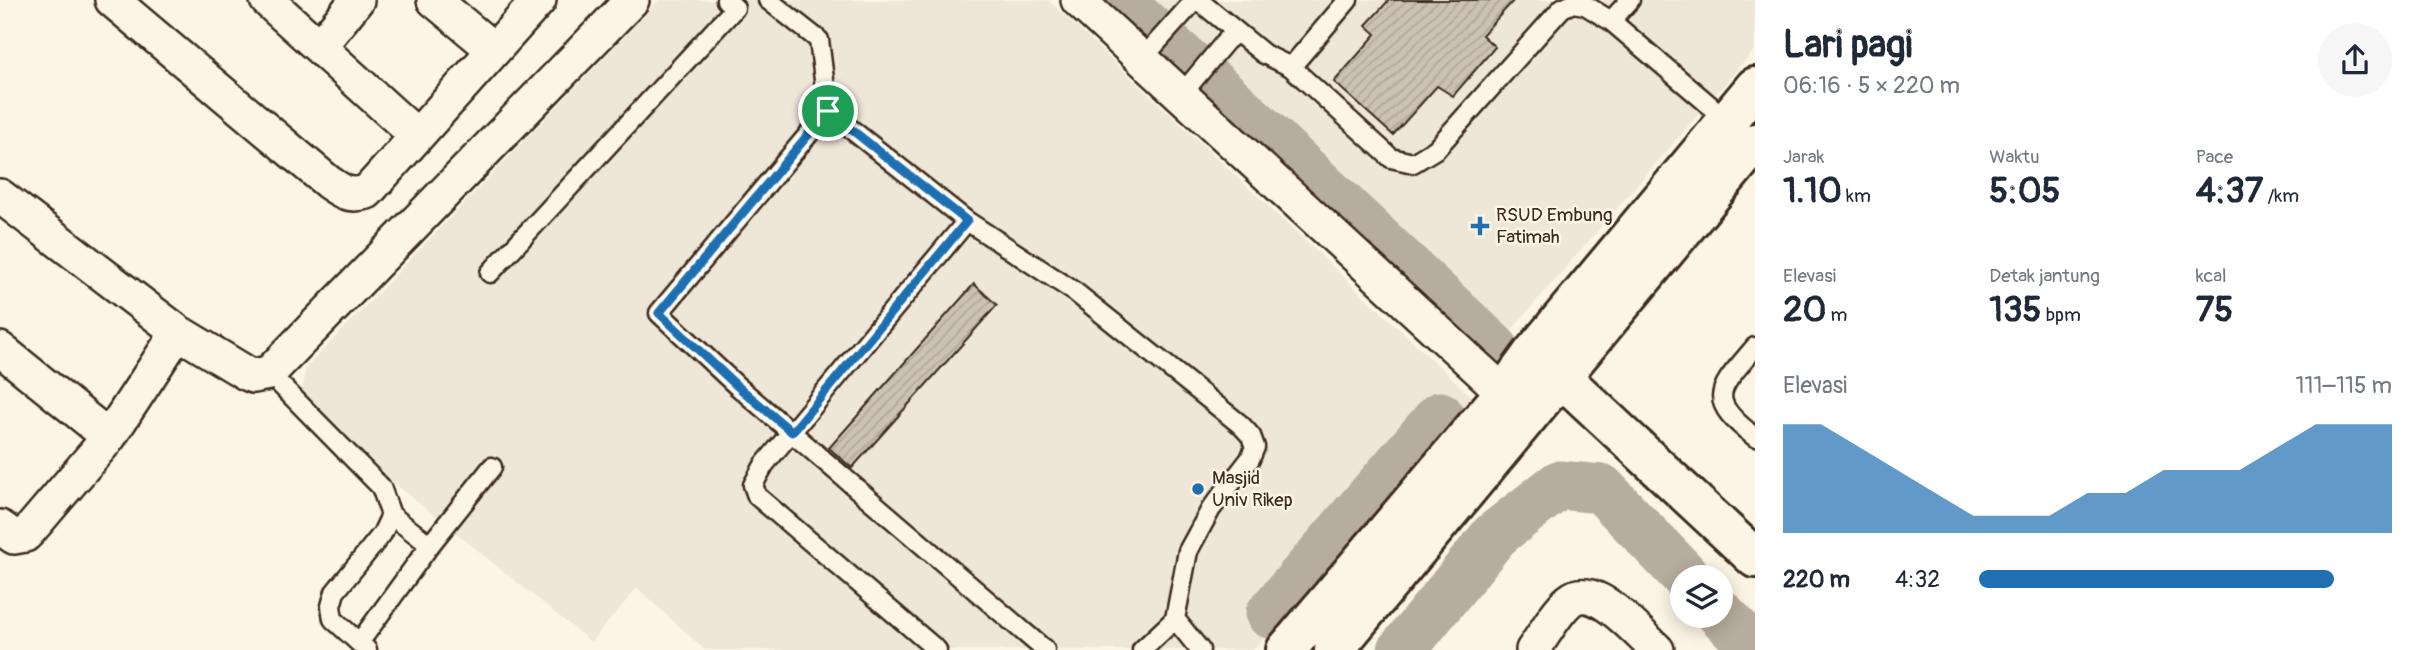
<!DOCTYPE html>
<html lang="id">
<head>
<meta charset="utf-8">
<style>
  :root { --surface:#fff; --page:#f6f6f7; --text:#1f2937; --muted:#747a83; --accent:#1f6fb2 }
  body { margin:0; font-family:Pangolin,sans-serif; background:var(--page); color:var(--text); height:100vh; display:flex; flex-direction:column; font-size:26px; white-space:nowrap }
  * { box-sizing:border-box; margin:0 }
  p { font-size:23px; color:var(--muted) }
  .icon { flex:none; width:38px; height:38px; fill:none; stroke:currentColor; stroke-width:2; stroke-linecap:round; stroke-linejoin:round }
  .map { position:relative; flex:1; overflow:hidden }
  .side { display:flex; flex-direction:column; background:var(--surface); width:665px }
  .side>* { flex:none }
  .controls { position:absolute; left:1670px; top:565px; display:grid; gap:14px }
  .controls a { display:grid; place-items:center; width:63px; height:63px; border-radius:50%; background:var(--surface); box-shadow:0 4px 18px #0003; font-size:35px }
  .pin { position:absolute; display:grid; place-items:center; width:60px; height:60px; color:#fff; margin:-30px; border:4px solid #fff; border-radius:50%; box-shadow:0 2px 7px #0007 }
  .round { display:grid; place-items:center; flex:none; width:74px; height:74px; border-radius:37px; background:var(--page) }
  .head { display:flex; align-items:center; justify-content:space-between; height:119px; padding:0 28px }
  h1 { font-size:38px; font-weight:700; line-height:52px }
  .figures { display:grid; grid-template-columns:repeat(3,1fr); gap:10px; height:119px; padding:7px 28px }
  .figures div { display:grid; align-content:center }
  .figures b { font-size:35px; font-weight:700 }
  .figures small { font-size:19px; font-weight:400 }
  .figures p { font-size:19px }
  .chart { height:196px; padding:14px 28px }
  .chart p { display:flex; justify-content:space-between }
  .chart svg { width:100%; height:126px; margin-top:7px; fill:var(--accent); opacity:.7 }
  ul { padding:0 28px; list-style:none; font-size:23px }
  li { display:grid; grid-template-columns:112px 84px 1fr; align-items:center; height:52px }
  li i { height:18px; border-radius:9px; background:var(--accent) }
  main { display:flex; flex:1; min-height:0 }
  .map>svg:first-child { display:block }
</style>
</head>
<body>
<main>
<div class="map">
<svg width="1755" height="650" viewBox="0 0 1755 650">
  <defs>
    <pattern id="building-hatch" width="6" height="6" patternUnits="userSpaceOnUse" patternTransform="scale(1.75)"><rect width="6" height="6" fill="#ccc2b3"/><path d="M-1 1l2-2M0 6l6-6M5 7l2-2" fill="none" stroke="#b0a79a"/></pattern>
  </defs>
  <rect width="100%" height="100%" fill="#fcf5e5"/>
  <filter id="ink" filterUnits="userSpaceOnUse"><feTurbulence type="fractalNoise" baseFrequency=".0143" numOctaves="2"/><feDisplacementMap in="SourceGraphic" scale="14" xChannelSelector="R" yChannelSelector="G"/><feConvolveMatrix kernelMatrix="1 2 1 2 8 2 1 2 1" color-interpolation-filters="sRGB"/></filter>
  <g filter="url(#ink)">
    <path fill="#eee6d6" d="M659,0h389l425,398 -220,252h-548l-68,-62 -46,54 -290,-234 4,-39z
      M1110,0h645v49l-260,300z"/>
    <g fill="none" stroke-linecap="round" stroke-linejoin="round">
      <path stroke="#b7ad9e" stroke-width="49" d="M1118,0l109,97 268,252
        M1720,613l35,36
        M1270,614l170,-198
        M1402,650l93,-115 64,-50 43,4 85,89"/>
    </g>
    <path fill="url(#building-hatch)" stroke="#3b2a1e" stroke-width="2" d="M1389,0h125l-32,35 13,12 -42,49 -16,-10 -44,49 -59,-53 42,-48 -10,-9z
      M974,284l23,21 -145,163 -23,-20z"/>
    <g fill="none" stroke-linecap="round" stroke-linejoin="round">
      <defs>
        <path id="service" d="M768,0l51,40 9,71 -169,202 77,72 309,265
          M1198,0l66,54 27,13 57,-67
          M1611,21l19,-21
          M1142,59l53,-59
          M1291,67l100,91 22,5 23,-14 126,-141 11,-5 12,2 26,16 116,99
          M1181,95l45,-54 10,-8
          M828,111l139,110 108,71 166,133 10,11 4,11 -5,12 -39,50 -23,42 -13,68 -33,31
          M490,273l245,-265 -9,-8
          M1755,347c-36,43 -51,51 0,90
          M269,373l112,114 10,28 -9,19 -47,58 -4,14 2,13 34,31
          M430,545l62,-78
          M1175,619l25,31
          M359,643l71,-98 -39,-30
          M937,650l-180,-154 -4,-11 11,-20 203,-244"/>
        <path id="minor" d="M112,0l216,182c14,10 21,15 39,10l172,-192
          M267,0l150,136
          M434,0l60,50
          M1078,0l446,411
          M319,47l38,-47
          M0,196l178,136 68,41 7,3 16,-3 363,-373
          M0,349l109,88
          M0,527l14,10 11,-2 4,-4 80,-94 69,-105
          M1533,650c11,-15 22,-37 36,-49 25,-22 69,32 88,49"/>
        <path id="tertiary" d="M1535,354l25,22 195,182"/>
        <path id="secondary" d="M1286,650l218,-257 29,-40 222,-266
          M1334,650l421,-507"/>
      </defs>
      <use href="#service" stroke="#3b2a1e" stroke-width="23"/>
      <use href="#minor" stroke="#3b2a1e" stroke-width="38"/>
      <use href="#tertiary" stroke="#3b2a1e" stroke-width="44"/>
      <use href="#secondary" stroke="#3b2a1e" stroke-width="44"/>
      <use href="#service" stroke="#fcf5e5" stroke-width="18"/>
      <use href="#minor" stroke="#fcf5e5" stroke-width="33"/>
      <use href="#tertiary" stroke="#fcf5e5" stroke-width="38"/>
      <use href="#secondary" stroke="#fcf5e5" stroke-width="38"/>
    </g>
  </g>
  <g fill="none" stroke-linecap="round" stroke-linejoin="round" filter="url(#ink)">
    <defs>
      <path id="route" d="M828,111l139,110 -175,211 -56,-47 -77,-72z"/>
    </defs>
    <use href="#route" stroke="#fff" stroke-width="14"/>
    <use href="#route" stroke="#1f6fb2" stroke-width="9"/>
  </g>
  <g fill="#1f6fb2" stroke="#fcf5e5" stroke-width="2.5">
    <path d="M1476.5 215.5h7v7h7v7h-7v7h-7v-7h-7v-7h7z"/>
    <circle cx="1198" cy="489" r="7"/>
  </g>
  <g text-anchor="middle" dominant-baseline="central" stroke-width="5" stroke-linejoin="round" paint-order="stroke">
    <g font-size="19" fill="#3b2a1e" stroke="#fcf5e5" text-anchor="start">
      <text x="1496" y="215">RSUD Embung<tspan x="1496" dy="22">Fatimah</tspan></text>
      <text x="1212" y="478">Masjid<tspan x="1212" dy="22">Univ Rikep</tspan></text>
    </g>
  </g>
</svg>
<div class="controls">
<a><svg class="icon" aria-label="layers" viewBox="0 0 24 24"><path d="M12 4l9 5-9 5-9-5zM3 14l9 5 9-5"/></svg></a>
</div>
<div class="pin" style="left:828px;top:111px;background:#1e9e55"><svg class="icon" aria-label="arrive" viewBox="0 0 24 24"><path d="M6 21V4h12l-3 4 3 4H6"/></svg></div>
</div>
<section class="side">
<div class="head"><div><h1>Lari pagi</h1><p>06:16 · 5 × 220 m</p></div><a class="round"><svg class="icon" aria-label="share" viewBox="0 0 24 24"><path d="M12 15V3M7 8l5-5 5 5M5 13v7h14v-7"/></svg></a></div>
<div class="figures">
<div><p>Jarak</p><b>1.10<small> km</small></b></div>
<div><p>Waktu</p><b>5:05</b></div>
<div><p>Pace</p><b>4:37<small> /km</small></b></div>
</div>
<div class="figures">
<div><p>Elevasi</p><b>20<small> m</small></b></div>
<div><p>Detak jantung</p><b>135<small> bpm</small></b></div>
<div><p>kcal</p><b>75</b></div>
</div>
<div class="chart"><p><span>Elevasi</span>111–115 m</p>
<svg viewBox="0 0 160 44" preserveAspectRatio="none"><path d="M0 44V6L10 6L20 14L30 22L40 30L50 38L60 38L70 38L80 30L90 30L100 22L110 22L120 22L130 14L140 6L150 6L160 6V44z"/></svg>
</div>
<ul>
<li><b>220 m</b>4:32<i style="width:86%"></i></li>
</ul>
</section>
</main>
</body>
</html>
